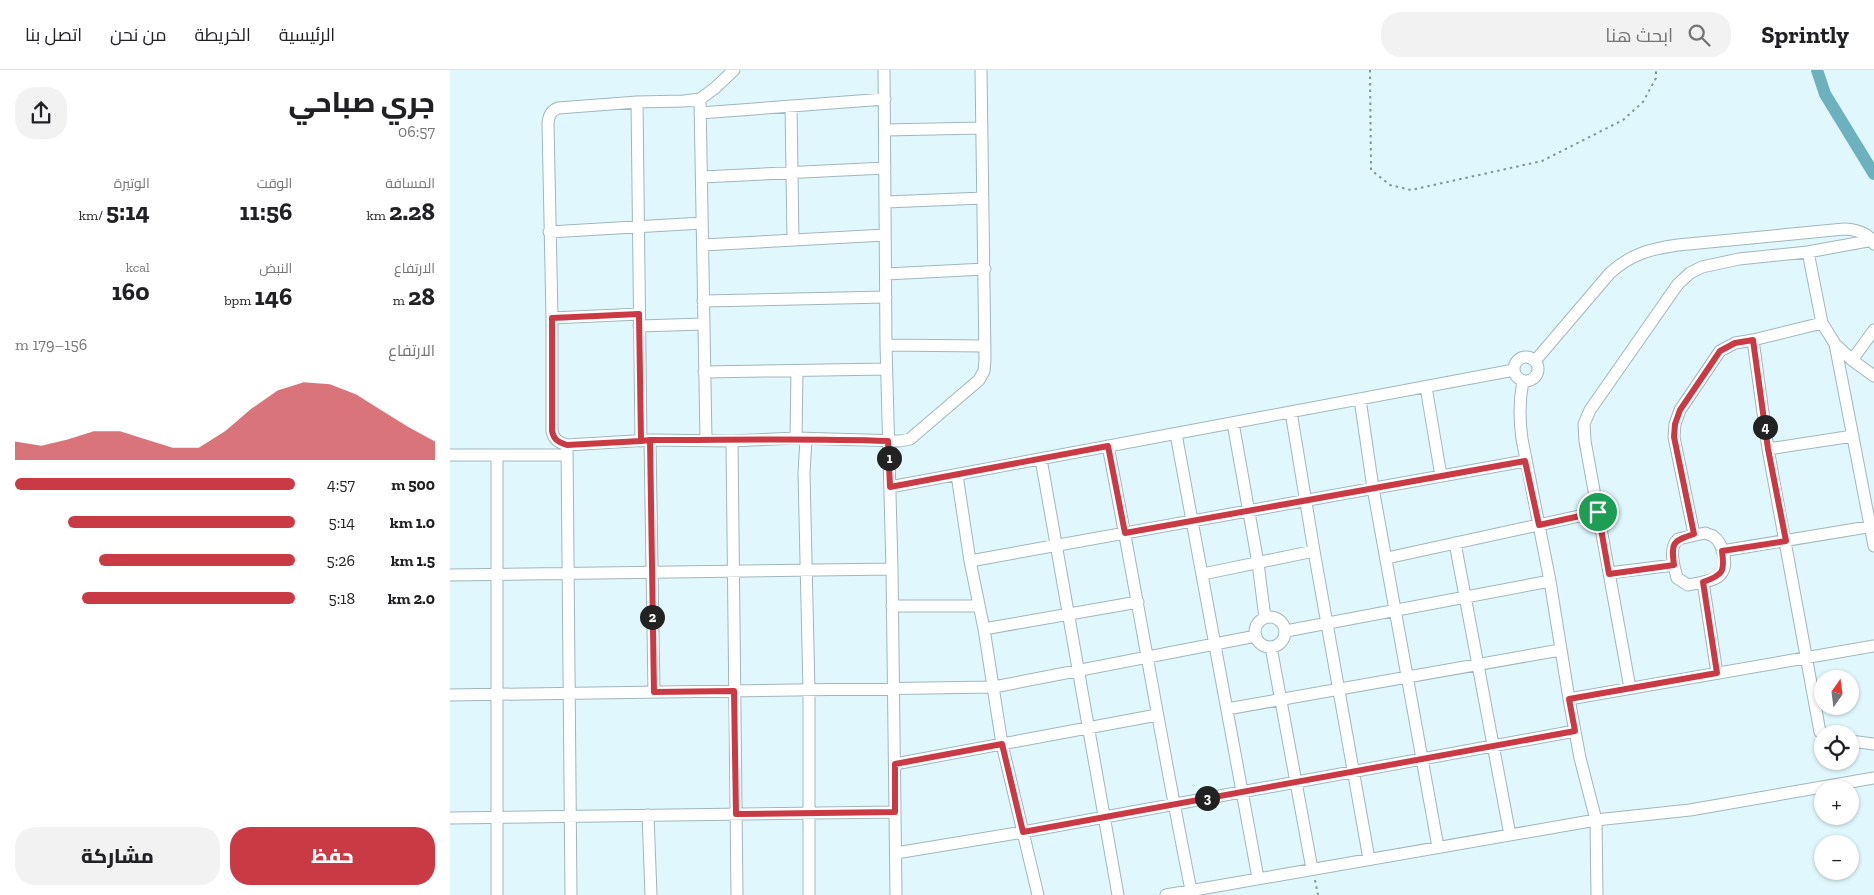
<!DOCTYPE html>
<html lang="ar">
<head>
<meta charset="utf-8">
<style>
  :root { --surface:#fff; --page:#f2f2f2; --text:#202124; --muted:#757577; --line:#e0e0e0; --accent:#ca3a44 }
  body { margin:0; font-family:"Zilla Slab",Cairo,serif; background:var(--page); color:var(--text); direction:rtl; height:100vh; display:flex; flex-direction:column; font-size:19px; white-space:nowrap }
  * { box-sizing:border-box; margin:0 }
  p { font-size:16px; color:var(--muted) }
  .icon { flex:none; width:28px; height:28px; fill:none; stroke:currentColor; stroke-width:2; stroke-linecap:round; stroke-linejoin:round }
  .map { position:relative; flex:1; overflow:hidden; direction:ltr }
  .sheet { display:flex; flex-direction:column; background:var(--surface); width:450px }
  .sheet>* { flex:none }
  .needle { width:32px; rotate:14deg }
  .controls { position:absolute; left:1364px; top:600px; display:grid; gap:10px }
  .controls a { display:grid; place-items:center; width:45px; height:45px; border-radius:50%; background:var(--surface); box-shadow:0 1px 4px #0004; font-size:25px }
  .pin { position:absolute; display:grid; place-items:center; width:42px; height:42px; color:#fff; margin:-21px; border:2px solid #fff; border-radius:50%; box-shadow:0 1px 5px #0007 }
  .km { position:absolute; width:25px; height:25px; margin:-12px; border-radius:50%; background:#222; color:#fff; font-size:14px; line-height:25px; text-align:center }
  .round { display:grid; place-items:center; flex:none; width:52px; height:52px; border-radius:20px; background:var(--page) }
  .overview { display:flex; align-items:center; justify-content:space-between; height:85px; padding:0 15px }
  h1 { font-size:28px; font-weight:800; line-height:38px }
  .metrics { display:grid; grid-template-columns:repeat(3,1fr); gap:8px; height:85px; padding:5px 15px }
  .metrics div { display:grid; align-content:center }
  .metrics b { font-size:25px; font-weight:800 }
  .metrics small { font-size:14px; font-weight:400 }
  .metrics p { font-size:14px }
  .chart { height:140px; padding:10px 15px }
  .chart p { display:flex; justify-content:space-between }
  .chart svg { width:100%; height:90px; margin-top:5px; fill:var(--accent); opacity:.7 }
  .primary-button { display:flex; gap:10px; margin-top:auto; padding:10px 15px }
  .primary-button a { flex:1; height:58px; border-radius:20px; background:var(--accent); color:#fff; font-size:20px; font-weight:800; line-height:58px; text-align:center }
  .primary-button a+a { background:var(--page); color:var(--text) }
  ul { padding:0 15px; list-style:none; font-size:16px }
  li { display:grid; grid-template-columns:80px 60px 1fr; align-items:center; height:38px }
  li i { height:12px; border-radius:6px; background:var(--accent) }
  header { display:flex; align-items:center; gap:30px; box-sizing:border-box; height:70px; padding:0 25px; background:var(--surface); border-bottom:1px solid var(--line) }
  header strong { font-size:24px }
  nav { display:flex; gap:28px; margin-inline-start:auto; font-size:18px }
  .search { width:350px; height:45px; background:var(--page); display:flex; align-items:center; gap:12px; box-sizing:border-box; padding:0 18px; border-radius:20px; color:var(--muted); font-size:19px }
  main { display:flex; flex:1; min-height:0 }
  .map>svg:first-child { display:block }
</style>
</head>
<body>
<header>
<strong>Sprintly</strong>
<div class="search"><svg class="icon" aria-label="search" viewBox="0 0 24 24"><circle cx="10" cy="10" r="6"/><path d="M15 15l6 6"/></svg>ابحث هنا</div>
<nav><a>الرئيسية</a><a>الخريطة</a><a>من نحن</a><a>اتصل بنا</a></nav>
</header>
<main>
<div class="map">
<svg width="1424" height="825" viewBox="0 0 1424 825">
  <rect width="100%" height="100%" fill="#e0f8fd"/>
  <g fill="none" stroke-linecap="round" stroke-linejoin="round">
    <path stroke="#6db0be" stroke-width="12" d="M1367,0l8,24 49,80"/>
    <defs>
      <path id="minor" d="M284,0l-19,18 -15,11 -16,2 -47,1 -79,6c-7,3 -9,7 -10,15l4,195v113c2,9 6,11 15,14l83,-5 82,1 64,-3 104,3 10,-2 69,-59 5,-9 1,-11 -4,-290
        M434,0l2,275 6,224 4,326
        M250,29l6,341
        M187,32l4,339
        M341,36l2,134
        M250,43l185,-14
        M435,60l97,-2
        M252,107l183,-9
        M436,132l97,-4
        M99,162l153,-9
        M253,175l182,-10
        M1358,182l14,71 13,21 17,16 22,16
        M436,204l99,-5
        M253,231l183,-4
        M102,248l87,-4
        M189,256l65,-2
        M1303,270l15,109 52,283 4,2
        M1385,274l39,202
        M436,275l99,1
        M1064 299a12 12 0 1 1 24 0a12 12 0 1 1-24 0Z
        M1402,290l22,-30
        M1085,291l75,-88c21,-19 40,-24 68,-28l166,-16c10,0 26,4 30,15
        M254,302l182,-3
        M1073,311c-4,20 -4,37 -1,58l28,142 19,118
        M976,317l15,89
        M910,329l13,89 65,359
        M841,342l23,139 55,308
        M783,353l25,140 7,55
        M726,364l82,444
        M346,368l1,-67
        M356,369l-2,34 5,217v205
        M200,370l4,252
        M282,371l5,454
        M117,375l4,450
        M658,376c29,148 53,296 83,444
        M1318,379l85,-13
        M0,385h117
        M591,389l77,436
        M507,405l13,86 14,68 18,115 36,151
        M440,417l624,-117
        M1255,463c3,1 5,2 8,3 10,7 17,31 6,40 -7,6 -22,7 -31,9l-11,-7c-3,-13 -9,-29 1,-39z
        M1244,464l-20,-97 1,-13 5,-14 40,-59 15,-8 18,-3 69,-17
        M1005,473l55,292
        M1272,481l152,-25
        M937,488l211,-46
        M520,491l555,-100
        M1159,503l65,-8
        M753,504l111,-23
        M0,505l442,-6
        M1253,512l14,91
        M442,536h87
        M805 562a15 15 0 1 1 30 0a15 15 0 1 1-30 0Z
        M534,559l154,-27
        M836,561l264,-50
        M821,577l41,222
        M1180,618l-45,-247 -1,-17 6,-14 88,-126 12,-11 12,-6 37,-8 69,-7 66,-12
        M0,625l544,-8 262,-51
        M777,639l333,-59
        M1400,671l24,3
        M445,694l262,-49
        M198,745l3,80
        M0,748l445,-6
        M446,783l127,-21 552,-101
        M47,825v-440
        M716,825l430,-75 94,-10 184,-32
        M1147,825l-1,-75 -16,-62 -11,-59 305,-53"/>
    </defs>
    <use href="#minor" stroke="#a0b6bb" stroke-width="13"/>
    <path stroke="#829396" stroke-width="2" stroke-dasharray="2.5 4" stroke-linecap="butt" d="M920,0l1,100 19,15 21,5 131,-29 81,-41 20,-18 13,-24v-8
      M865,810l3,15"/>
    <use href="#minor" stroke="#fff" stroke-width="11"/>
  </g>
  <g fill="none" stroke-linecap="round" stroke-linejoin="round">
    <defs>
      <path id="route" d="M1148,442l-59,13 -14,-64 -400,72 -17,-87 -218,41 -2,-46c-79,-3 -159,-1 -238,-1l-9,1 -74,4c-9,-3 -13,-5 -15,-14v-113l87,-4 2,127 9,-1 4,252 80,-1 2,123 159,-2v-48l107,-20 21,88 552,-101 -6,-32 148,-26 -14,-91c20,-7 22,-10 19,-31l64,-10 -18,-92 -15,-109 -18,3 -15,8 -40,59 -5,14 -1,13 20,97c-22,7 -23,9 -20,31l-65,9 -11,-62"/>
    </defs>
    <use href="#route" stroke="#fff" stroke-width="10"/>
    <use href="#route" stroke="#ca3a44" stroke-width="6"/>
  </g>
</svg>
<div class="controls">
<a><svg class="needle" viewBox="-14 -14 28 28"><path d="M0-13l5 13h-10z" fill="#e53935"/><path d="M0 13l5-13h-10z" fill="#757577"/></svg></a>
<a><svg class="icon" aria-label="locate" viewBox="0 0 24 24"><circle cx="12" cy="12" r="6"/><path d="M12 2v4M12 18v4M2 12h4M18 12h4"/></svg></a>
<a>+</a>
<a>−</a>
</div>
<div class="pin" style="left:1148px;top:442px;background:#1e9e55"><svg class="icon" aria-label="arrive" viewBox="0 0 24 24"><path d="M6 21V4h12l-3 4 3 4H6"/></svg></div>
<b class="km" style="left:439px;top:388px">1</b>
<b class="km" style="left:202px;top:547px">2</b>
<b class="km" style="left:757px;top:728px">3</b>
<b class="km" style="left:1315px;top:357px">4</b>
</div>
<section class="sheet">
<div class="overview"><div><h1>جري صباحي</h1><p>06:57</p></div><a class="round"><svg class="icon" aria-label="share" viewBox="0 0 24 24"><path d="M12 15V3M7 8l5-5 5 5M5 13v7h14v-7"/></svg></a></div>
<div class="metrics">
<div><p>المسافة</p><b>2.28<small> km</small></b></div>
<div><p>الوقت</p><b>11:56</b></div>
<div><p>الوتيرة</p><b>5:14<small> /km</small></b></div>
</div>
<div class="metrics">
<div><p>الارتفاع</p><b>28<small> m</small></b></div>
<div><p>النبض</p><b>146<small> bpm</small></b></div>
<div><p>kcal</p><b>160</b></div>
</div>
<div class="chart"><p><span>الارتفاع</span>156–179 m</p>
<svg viewBox="0 0 160 44" preserveAspectRatio="none"><path d="M0 44V35L10 37L20 34L30 30L40 30L50 34L60 38L70 38L80 30L90 19L100 10L110 6L120 7L130 12L140 20L150 28L160 35V44z"/></svg>
</div>
<ul>
<li><b>500 m</b>4:57<i style="width:100%"></i></li>
<li><b>1.0 km</b>5:14<i style="width:81%"></i></li>
<li><b>1.5 km</b>5:26<i style="width:70%"></i></li>
<li><b>2.0 km</b>5:18<i style="width:76%"></i></li>
</ul>
<div class="primary-button"><a>حفظ</a><a>مشاركة</a></div>
</section>
</main>
</body>
</html>
